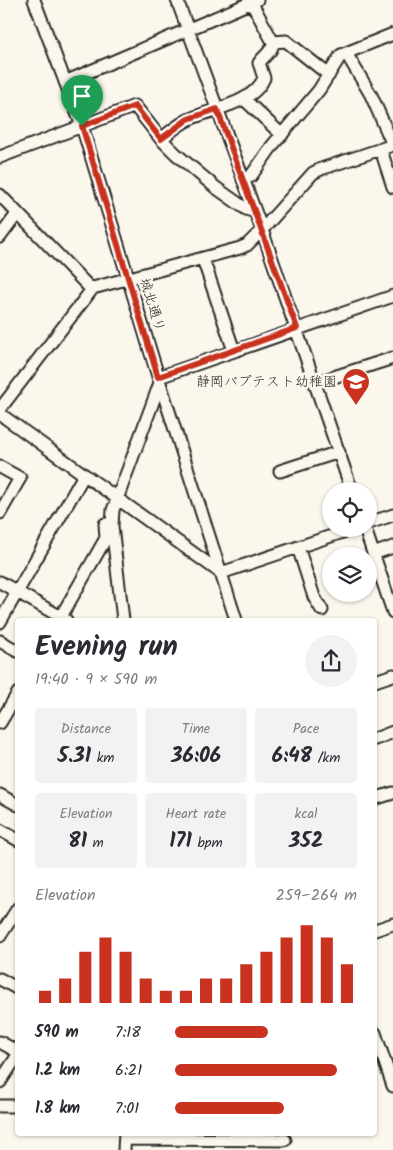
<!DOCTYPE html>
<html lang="en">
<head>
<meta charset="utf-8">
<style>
  :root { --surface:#fff; --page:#f2f2f3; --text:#2b2b33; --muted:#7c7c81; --accent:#c8321e }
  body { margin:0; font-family:Kalam,"Klee One",sans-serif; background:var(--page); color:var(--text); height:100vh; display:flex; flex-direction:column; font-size:19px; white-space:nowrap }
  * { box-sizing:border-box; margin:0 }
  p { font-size:16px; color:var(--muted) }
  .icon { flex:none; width:28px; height:28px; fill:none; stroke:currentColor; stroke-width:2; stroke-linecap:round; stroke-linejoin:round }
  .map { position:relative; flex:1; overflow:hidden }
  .details { position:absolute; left:15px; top:618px; width:362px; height:518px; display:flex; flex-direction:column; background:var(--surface); border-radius:5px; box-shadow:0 1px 4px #0004 }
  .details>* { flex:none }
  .buttons { position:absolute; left:322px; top:482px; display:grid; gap:10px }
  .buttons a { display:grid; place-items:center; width:55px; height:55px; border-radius:50%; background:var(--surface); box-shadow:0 1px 4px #0004; font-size:25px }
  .pin { position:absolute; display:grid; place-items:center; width:42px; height:42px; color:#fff; margin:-51px -21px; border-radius:50% 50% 50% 0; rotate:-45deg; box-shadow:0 0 5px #0007 }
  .pin .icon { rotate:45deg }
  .round { display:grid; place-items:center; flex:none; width:52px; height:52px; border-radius:26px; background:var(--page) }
  .summary { display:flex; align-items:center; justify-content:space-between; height:85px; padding:0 20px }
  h1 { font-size:28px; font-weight:700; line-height:38px }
  .metrics { display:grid; grid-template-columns:repeat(3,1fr); gap:8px; height:85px; padding:5px 20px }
  .metrics div { display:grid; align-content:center; border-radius:5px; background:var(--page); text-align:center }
  .metrics b { font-size:21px; font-weight:700 }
  .metrics small { font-size:14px; font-weight:400 }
  .metrics p { font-size:14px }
  .chart { height:140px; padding:10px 20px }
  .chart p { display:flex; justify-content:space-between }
  .chart svg { width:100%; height:90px; margin-top:5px; stroke:var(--accent); stroke-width:6 }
  ul { padding:0 20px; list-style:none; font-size:16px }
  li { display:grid; grid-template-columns:80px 60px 1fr; align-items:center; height:38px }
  li i { height:12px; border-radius:6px; background:var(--accent) }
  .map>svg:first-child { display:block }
</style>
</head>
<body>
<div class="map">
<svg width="393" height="1150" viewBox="0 0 393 1150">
  <rect width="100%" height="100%" fill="#fbf7ec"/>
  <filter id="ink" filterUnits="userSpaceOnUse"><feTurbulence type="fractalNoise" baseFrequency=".02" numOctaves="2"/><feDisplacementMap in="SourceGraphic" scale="10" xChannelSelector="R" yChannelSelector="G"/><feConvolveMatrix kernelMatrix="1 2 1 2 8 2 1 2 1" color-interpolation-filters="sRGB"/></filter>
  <g filter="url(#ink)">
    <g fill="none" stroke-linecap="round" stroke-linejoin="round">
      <defs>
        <path id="minor" d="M34,0l48,126 78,257 76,237
          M177,0l85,230 90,261
          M273,42l13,-1 43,34
          M346,53l25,42 22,50
          M65,82l192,-82
          M244,99l38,36
          M161,139c9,-7 19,-16 29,-20 24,-11 63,-15 74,-41l-5,-15c5,-8 14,-11 14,-21l-23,-42
          M381,150l12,37
          M0,157l135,-51 26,33 15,15 39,33 31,22 9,3
          M243,180l8,-4 21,-30 47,-56 22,-35 52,-21
          M0,195l88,91 5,2 147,-40 7,-3 15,-15 51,-57 8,-4 72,-24
          M0,237l17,-23
          M203,259l31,92
          M159,377l234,-81
          M315,383l78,-25
          M0,409l93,-121
          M0,414l221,159 131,-44
          M0,467l20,11 -20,35
          M280,471l59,-19
          M369,523l24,-8
          M365,529l28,83
          M298,547l16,50 8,13
          M373,554l20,-7
          M0,582l66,38
          M59,620l47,-82 -1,-14
          M123,620l-11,-94 1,-16 47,-127
          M0,622l84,-147
          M0,641l17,10
          M375,681l18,-6
          M0,723l18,-30
          M375,739l18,-7
          M0,795l18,10
          M377,798l16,-5
          M0,830l18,10
          M375,930l18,-6
          M0,936l18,-28
          M0,979l18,10
          M375,1033l18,53
          M0,1042l18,10
          M0,1082l18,-27
          M0,1106h18
          M125,1139l160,1
          M124,1150l1,-18"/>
      </defs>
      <use href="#minor" stroke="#2b2b2b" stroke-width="15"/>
      <use href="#minor" stroke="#fbf7ec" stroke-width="11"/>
    </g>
  </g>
  <g fill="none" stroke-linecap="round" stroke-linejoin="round" filter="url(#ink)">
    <defs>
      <path id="route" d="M135,106l26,33 27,-20 29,-10 80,219 -139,49 -76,-251z"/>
    </defs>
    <use href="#route" stroke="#fff" stroke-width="10"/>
    <use href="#route" stroke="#c8321e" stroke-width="6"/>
  </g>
  <defs>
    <symbol id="school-pin" viewBox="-11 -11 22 30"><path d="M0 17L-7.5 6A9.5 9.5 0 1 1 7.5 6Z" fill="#c8321e" stroke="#fbf7ec"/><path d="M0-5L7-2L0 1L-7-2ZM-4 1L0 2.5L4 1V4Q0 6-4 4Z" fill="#fff"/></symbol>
  </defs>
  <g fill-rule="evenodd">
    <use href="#school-pin" x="340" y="366" width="32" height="43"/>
  </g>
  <g text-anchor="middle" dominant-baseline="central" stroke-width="5" stroke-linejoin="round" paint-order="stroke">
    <g font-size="14" fill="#2b2b2b" stroke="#fbf7ec">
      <text transform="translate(152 305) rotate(73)">城北通り</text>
    </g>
    <g font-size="14" fill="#2b2b2b" stroke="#fbf7ec" text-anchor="end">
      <text x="337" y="382">静岡バプテスト幼稚園</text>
    </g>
  </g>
</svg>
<div class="buttons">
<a><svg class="icon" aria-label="locate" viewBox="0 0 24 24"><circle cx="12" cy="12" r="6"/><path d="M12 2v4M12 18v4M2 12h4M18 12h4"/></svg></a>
<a><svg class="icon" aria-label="layers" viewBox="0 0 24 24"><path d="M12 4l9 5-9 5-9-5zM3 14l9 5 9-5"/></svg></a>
</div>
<div class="pin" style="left:82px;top:126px;background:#1e9e55"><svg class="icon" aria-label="arrive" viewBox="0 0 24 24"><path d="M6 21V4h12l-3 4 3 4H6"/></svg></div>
<section class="details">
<div class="summary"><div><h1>Evening run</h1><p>19:40 · 9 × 590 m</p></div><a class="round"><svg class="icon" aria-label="share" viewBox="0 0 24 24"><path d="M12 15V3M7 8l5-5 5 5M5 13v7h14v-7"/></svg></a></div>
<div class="metrics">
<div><p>Distance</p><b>5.31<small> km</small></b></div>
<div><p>Time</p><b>36:06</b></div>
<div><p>Pace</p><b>6:48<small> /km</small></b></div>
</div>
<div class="metrics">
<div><p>Elevation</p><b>81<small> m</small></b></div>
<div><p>Heart rate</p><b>171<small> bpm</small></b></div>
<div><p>kcal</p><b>352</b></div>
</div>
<div class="chart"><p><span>Elevation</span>259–264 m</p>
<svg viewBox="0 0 160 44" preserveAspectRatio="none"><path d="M5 44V38M15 44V32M25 44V19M35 44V12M45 44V19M55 44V32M65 44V38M75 44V38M85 44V32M95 44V32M105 44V25M115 44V19M125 44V12M135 44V6M145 44V12M155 44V25"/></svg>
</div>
<ul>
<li><b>590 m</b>7:18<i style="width:51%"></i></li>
<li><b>1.2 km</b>6:21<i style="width:89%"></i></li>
<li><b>1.8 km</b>7:01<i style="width:60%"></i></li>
</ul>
</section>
</div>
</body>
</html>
